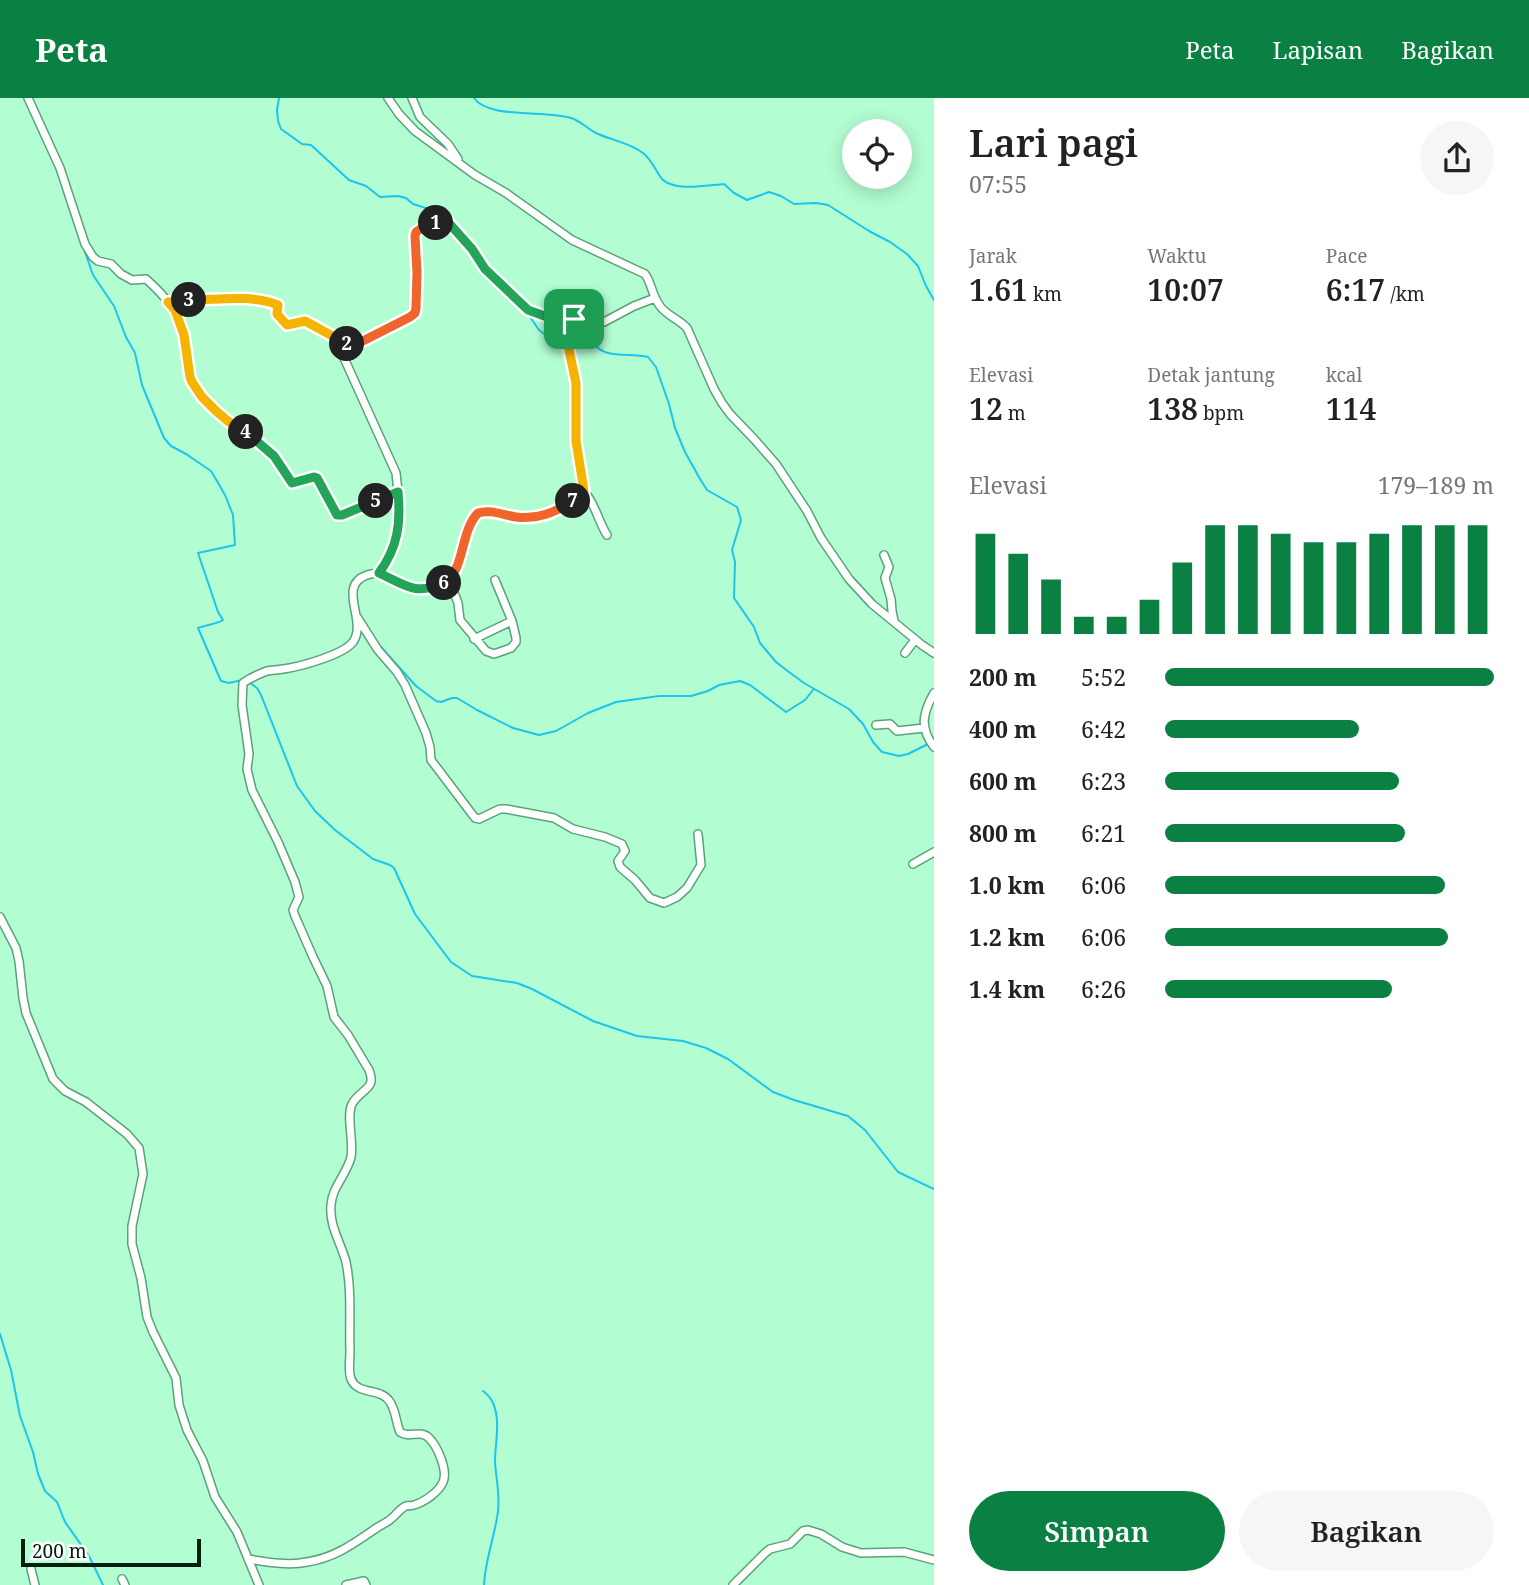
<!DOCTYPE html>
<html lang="id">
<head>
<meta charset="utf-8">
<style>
  :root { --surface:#fff; --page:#f6f6f6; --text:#222; --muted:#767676; --accent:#0b8043 }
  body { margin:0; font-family:"Noto Serif",serif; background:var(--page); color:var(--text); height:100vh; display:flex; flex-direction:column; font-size:26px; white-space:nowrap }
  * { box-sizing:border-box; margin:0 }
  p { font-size:23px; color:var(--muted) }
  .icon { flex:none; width:38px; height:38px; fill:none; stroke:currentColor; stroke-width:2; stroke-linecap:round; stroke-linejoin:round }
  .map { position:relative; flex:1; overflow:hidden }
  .side { display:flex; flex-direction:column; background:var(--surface); width:595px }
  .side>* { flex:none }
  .buttons { position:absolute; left:842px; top:21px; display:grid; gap:14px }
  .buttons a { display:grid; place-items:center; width:70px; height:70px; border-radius:50%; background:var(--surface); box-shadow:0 4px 18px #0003; font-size:35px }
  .scale { position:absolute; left:21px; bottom:18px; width:180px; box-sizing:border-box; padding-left:7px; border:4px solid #011e0f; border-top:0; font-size:19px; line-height:24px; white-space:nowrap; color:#011e0f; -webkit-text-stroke:5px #fff; paint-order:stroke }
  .pin { position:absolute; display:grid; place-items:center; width:60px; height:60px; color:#fff; margin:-30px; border-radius:14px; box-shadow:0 4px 10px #0006 }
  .km { position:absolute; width:35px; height:35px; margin:-18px; border-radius:50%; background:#222; color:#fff; font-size:19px; line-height:35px; text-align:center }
  .round { display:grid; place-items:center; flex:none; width:74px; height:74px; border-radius:37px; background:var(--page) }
  .head { display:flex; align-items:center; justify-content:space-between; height:119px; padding:0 35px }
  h1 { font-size:38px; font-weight:600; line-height:52px }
  .metrics { display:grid; grid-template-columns:repeat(3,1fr); gap:10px; height:119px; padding:7px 35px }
  .metrics div { display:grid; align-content:center }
  .metrics b { font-size:30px; font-weight:600 }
  .metrics small { font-size:19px; font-weight:400 }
  .metrics p { font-size:19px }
  .chart { height:196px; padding:14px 35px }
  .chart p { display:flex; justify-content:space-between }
  .chart svg { width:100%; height:126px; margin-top:7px; stroke:var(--accent); stroke-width:6 }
  .button { display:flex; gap:14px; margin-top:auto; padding:14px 35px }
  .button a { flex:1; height:80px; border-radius:42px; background:var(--accent); color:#fff; font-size:28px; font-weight:600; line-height:80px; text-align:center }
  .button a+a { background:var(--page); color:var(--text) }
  ul { padding:0 35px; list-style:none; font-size:23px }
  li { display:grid; grid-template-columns:112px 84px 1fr; align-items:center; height:52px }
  li i { height:18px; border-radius:9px; background:var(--accent) }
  header { display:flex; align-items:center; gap:42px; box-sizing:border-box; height:98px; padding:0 35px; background:var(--accent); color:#fff }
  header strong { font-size:33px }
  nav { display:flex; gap:38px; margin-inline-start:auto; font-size:24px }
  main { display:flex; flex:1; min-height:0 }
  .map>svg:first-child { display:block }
</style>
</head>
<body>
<header>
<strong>Peta</strong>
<nav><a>Peta</a><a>Lapisan</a><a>Bagikan</a></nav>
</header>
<main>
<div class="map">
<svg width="934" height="1487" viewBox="0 0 934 1487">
  <rect width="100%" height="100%" fill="#b3fdd2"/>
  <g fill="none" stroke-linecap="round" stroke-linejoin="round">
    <path stroke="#1ac6ec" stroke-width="2" d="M279,0l-2,12 1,11 3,8 21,15 9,1 38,35 17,6 14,11 18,-1 8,2 7,6 19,6 8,10
      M474,0c14,21 72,12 97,20 9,3 15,9 23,14 15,8 35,10 49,21 9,7 12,17 19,26 12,13 46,6 62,5l10,9 13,7 22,-8 12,4 13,8 22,-1 12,2 41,26 21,11 17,12 11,12 8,20 8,14
      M443,126l12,14 7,4
      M84,151l9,26 21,31 12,31 9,16 7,32 22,53 7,8 15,8 25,17 6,10 8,14 8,20 2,30 -37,8 20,59 5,8c-5,4 -18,5 -25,8l23,53 8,2 13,-3
      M479,168l10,14 10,6
      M528,216l11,16 8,6 17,-2
      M569,235c22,0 22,16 39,20 13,3 27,1 40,4l8,10 13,37 6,24 10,24 15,27 7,11 30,17 4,13 -9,30 3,12 -1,36 20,29 6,16 16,19 13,10 15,11 45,26 14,15 10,18 9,10 17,4 9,-2 20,-10
      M380,548l36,40 20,15 5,1 11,-4h5l20,12 36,18 26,7 17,-4 32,-18 28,-11 43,-6h32l17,-5 11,-6 21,-4 10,4 36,27 19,-12 8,-10
      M250,585l7,5 4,7 36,91 18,25 20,19 38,29 17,6 4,3 21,46 36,48 21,14 45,7 15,6 61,32 44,15 46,5 23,7 22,11 45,33 21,8 54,16 17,14 33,42 36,17
      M0,1236l11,36 9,46 13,36 5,22 7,17 12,11 8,20 24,34 14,29
      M483,1293c4,3 8,7 10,12 8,18 2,40 2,59 1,16 5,32 3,49 -3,25 -13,49 -14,74"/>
    <defs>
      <path id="minor" d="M28,0l32,70 25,76 8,13 5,4 13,3 10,10 11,6 14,-1c18,16 34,34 38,58 5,23 2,36 16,57 17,25 49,37 71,58 9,9 13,22 21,31l22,-6 3,1 20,37h5l56,-23c3,31 0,55 -19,81
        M388,0l11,16 16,17 60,44 31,18 66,47 73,34c7,10 7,22 15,32 7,10 19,13 27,22l27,61 8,14 8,11 24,25 22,25 31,47 14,27 28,41 23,25 50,41 12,8
        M412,0l8,19 28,27 10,15
        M168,204c13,-2 26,-2 39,-2 24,-1 48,-4 71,5l-1,9 10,11 18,-4 34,17 12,9
        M584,393c11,12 14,30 23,44
        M398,394l-2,-19 -52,-115 1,-6 6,-5 58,-30 6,-5 1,-4v-76l9,-6 22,-6 25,29 13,20 43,41 22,8 54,4 30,-16 21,-8
        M884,457l5,12 -4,11 6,21 1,12 2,10
        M449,482l9,23 2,17 26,31 8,3 17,-6 5,-6v-4l-4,-17 -17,-41
        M357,519l21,33 19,22 8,13 21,48 4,14 1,13 44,58 4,1 21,-10h6l48,9 19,11 32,8 17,7 3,7 -7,10 2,6 15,13 15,18 14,5 13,-6 10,-9 14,-23 -3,-31
        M474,541l38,-18
        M905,555l10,-13
        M934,595c-12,21 -14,35 0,54
        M876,627l14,-1 7,7 27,-3
        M913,766l21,-12
        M0,819l16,31 3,13 4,37 3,15 27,66 12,12 21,11 41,32 12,14 4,26 -11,52v18l9,34 6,39 6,15 23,46 3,27 8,25 16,31 12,36 22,35 22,53
        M248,1461c19,3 40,7 59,3 30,-5 47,-19 71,-35 5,-3 10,-5 14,-9 4,-3 7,-8 12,-11 6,-3 3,0 10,-2 10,-3 25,-13 29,-23 5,-11 -5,-35 -14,-44 -8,-9 -20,1 -29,-6 -4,-9 -4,-21 -10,-30 -9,-15 -32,-6 -39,-23 -3,-8 -1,-19 -1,-27 -1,-29 2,-62 -4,-90 -5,-19 -17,-36 -15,-57 1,-18 16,-31 20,-48 3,-16 -5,-41 1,-53 9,-16 25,-14 17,-34l-21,-35 -14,-18 -7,-31 -14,-29 -18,-41 -2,-6 6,-13 -4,-15 -17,-40 -26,-52 -5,-21 2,-15 -7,-49 1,-22c7,-5 16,-9 24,-12 5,-1 11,-1 16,-2 16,-2 60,-14 70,-27 15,-21 -17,-56 14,-67 26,-9 39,25 71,10 1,0 9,-4 10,-4 17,-15 12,-50 30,-68 9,-3 18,0 27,2 26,5 40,2 63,-11 9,-5 16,-10 16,-20l-8,-43v-58l-10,-47 8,-17
        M31,1471l4,16
        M122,1481l3,6
        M346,1487l18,-4 2,4
        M733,1487l32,-32 5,-4 20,-5 13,-13 5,-1 13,4 21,13 19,6 43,-1 30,8"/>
    </defs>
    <use href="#minor" stroke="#5aa27a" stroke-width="10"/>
    <use href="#minor" stroke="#fff" stroke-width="7"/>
  </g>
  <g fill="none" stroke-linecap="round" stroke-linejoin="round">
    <defs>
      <path id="split-1" d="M436,125l11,-3 1,2 24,27 13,20 43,41 22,8 24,1"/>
      <path id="split-2" d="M347,246l4,3 59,-30 5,-4 1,-5 1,-35 -2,-37 1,-4 9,-6 11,-3"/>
      <path id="split-3" d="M189,202c29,0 61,-6 89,5l-1,9 10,11 18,-4 42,23"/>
      <path id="split-4" d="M189,202l-21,2 7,8 9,25 6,42 2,5 10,15 14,14 13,11 17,10"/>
      <path id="split-5" d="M246,334l28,24 18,27 22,-6 3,1 20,37h5l34,-14"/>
      <path id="split-6" d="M376,403l22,-9c3,31 0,55 -19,81 26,12 36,23 65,10"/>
      <path id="split-7" d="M444,485c21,-12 16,-52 34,-70 12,-4 25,2 38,4 22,3 39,-5 57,-16"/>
      <path id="split-8" d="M573,403l11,-10 -8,-50v-58l-10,-47 8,-17"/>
    </defs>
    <use href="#split-1" stroke="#fff" stroke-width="14"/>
    <use href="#split-2" stroke="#fff" stroke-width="14"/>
    <use href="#split-3" stroke="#fff" stroke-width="14"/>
    <use href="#split-4" stroke="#fff" stroke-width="14"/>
    <use href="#split-5" stroke="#fff" stroke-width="14"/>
    <use href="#split-6" stroke="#fff" stroke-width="14"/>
    <use href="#split-7" stroke="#fff" stroke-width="14"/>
    <use href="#split-8" stroke="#fff" stroke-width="14"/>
    <use href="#split-1" stroke="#22a559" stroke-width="9"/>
    <use href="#split-2" stroke="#f0652b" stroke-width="9"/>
    <use href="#split-3" stroke="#f5b400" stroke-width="9"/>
    <use href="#split-4" stroke="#f5b400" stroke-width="9"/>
    <use href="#split-5" stroke="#22a559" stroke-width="9"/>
    <use href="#split-6" stroke="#22a559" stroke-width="9"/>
    <use href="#split-7" stroke="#f0652b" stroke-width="9"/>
    <use href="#split-8" stroke="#f5b400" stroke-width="9"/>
  </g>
</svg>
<div class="buttons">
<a><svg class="icon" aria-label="locate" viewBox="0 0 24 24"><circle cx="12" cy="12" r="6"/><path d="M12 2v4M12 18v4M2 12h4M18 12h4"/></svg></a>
</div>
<div class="scale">200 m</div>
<div class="pin" style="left:574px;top:221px;background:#1e9e55"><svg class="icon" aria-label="arrive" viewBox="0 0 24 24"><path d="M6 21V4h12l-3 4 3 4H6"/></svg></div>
<b class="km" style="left:436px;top:125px">1</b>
<b class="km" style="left:347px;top:246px">2</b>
<b class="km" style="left:189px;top:202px">3</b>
<b class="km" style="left:246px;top:334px">4</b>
<b class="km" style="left:376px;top:403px">5</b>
<b class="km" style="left:444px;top:485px">6</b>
<b class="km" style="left:573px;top:403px">7</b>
</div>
<section class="side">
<div class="head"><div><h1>Lari pagi</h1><p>07:55</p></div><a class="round"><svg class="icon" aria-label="share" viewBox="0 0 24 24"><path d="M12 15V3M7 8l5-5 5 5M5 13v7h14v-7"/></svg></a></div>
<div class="metrics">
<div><p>Jarak</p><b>1.61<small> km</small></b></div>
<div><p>Waktu</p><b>10:07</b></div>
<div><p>Pace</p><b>6:17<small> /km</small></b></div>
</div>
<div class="metrics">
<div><p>Elevasi</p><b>12<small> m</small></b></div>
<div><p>Detak jantung</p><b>138<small> bpm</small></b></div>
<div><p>kcal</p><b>114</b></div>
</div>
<div class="chart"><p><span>Elevasi</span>179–189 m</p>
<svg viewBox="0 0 160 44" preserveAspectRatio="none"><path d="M5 44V9M15 44V16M25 44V25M35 44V38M45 44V38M55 44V32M65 44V19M75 44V6M85 44V6M95 44V9M105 44V12M115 44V12M125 44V9M135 44V6M145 44V6M155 44V6"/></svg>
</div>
<ul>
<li><b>200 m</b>5:52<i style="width:100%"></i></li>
<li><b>400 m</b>6:42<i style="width:59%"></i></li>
<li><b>600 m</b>6:23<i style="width:71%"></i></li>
<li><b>800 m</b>6:21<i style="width:73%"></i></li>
<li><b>1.0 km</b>6:06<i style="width:85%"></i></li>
<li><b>1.2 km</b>6:06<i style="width:86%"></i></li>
<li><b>1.4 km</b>6:26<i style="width:69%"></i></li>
</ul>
<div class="button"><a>Simpan</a><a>Bagikan</a></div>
</section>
</main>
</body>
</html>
